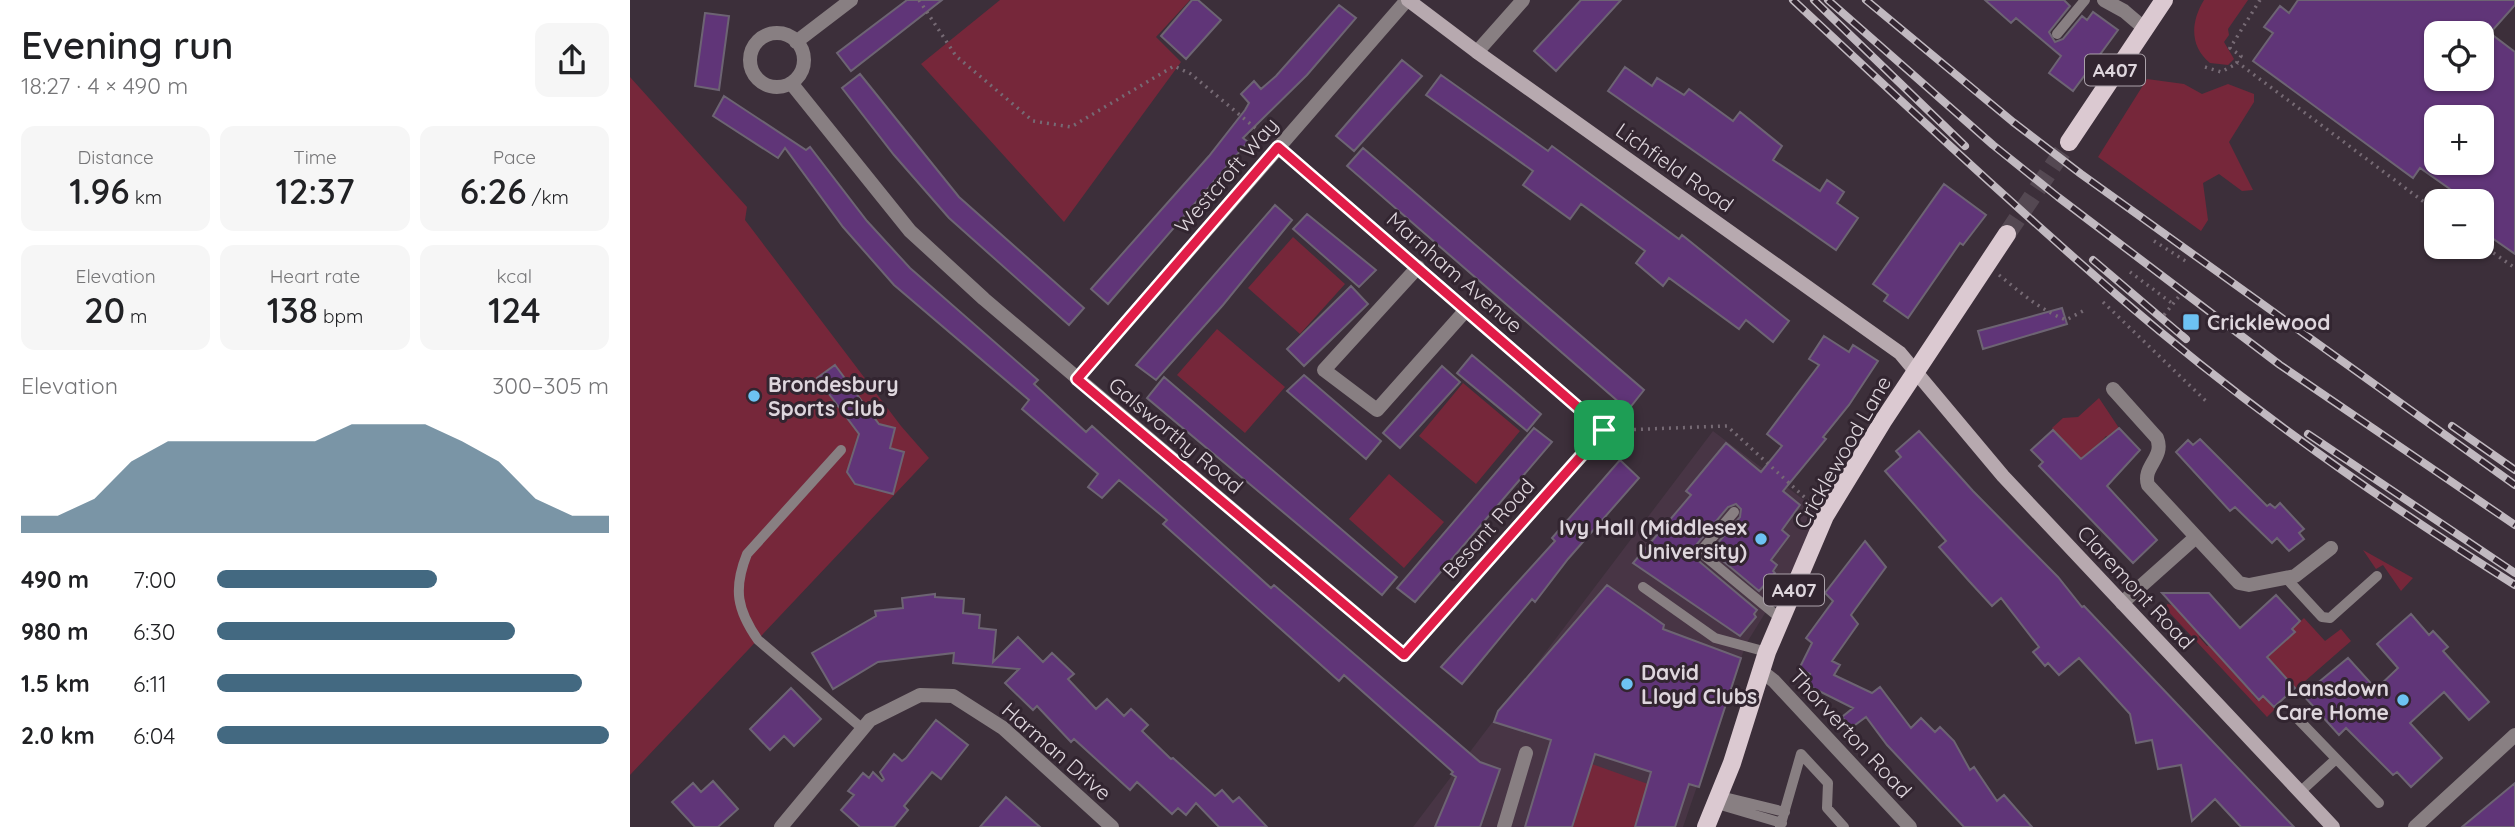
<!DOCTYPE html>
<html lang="en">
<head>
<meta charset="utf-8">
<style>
  :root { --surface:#fff; --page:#f6f6f6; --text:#202124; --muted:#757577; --accent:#436981 }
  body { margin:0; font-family:Quicksand,sans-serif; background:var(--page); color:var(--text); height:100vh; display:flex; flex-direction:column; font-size:26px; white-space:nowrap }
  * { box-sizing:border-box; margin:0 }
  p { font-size:23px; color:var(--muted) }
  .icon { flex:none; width:38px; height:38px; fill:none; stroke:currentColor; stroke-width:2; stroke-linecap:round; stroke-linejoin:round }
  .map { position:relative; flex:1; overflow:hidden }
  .side { display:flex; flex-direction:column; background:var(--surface); width:630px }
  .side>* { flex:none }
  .buttons { position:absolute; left:1794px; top:21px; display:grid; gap:14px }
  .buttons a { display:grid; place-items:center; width:70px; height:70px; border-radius:14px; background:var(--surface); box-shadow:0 2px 5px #0004; font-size:35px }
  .pin { position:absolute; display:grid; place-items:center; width:60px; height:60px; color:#fff; margin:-30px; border-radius:14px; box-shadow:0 4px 10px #0006 }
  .round { display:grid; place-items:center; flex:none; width:74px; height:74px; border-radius:14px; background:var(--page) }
  .headline { display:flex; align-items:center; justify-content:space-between; height:119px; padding:0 21px }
  h1 { font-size:38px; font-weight:600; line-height:52px }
  .stats { display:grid; grid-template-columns:repeat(3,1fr); gap:10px; height:119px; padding:7px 21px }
  .stats div { display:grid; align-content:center; border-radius:14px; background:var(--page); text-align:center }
  .stats b { font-size:35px; font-weight:600 }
  .stats small { font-size:19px; font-weight:400 }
  .stats p { font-size:19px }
  .chart { height:196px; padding:14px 21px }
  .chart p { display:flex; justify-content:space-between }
  .chart svg { width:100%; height:126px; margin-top:7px; fill:var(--accent); opacity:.7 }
  ul { padding:0 21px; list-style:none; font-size:23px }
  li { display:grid; grid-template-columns:112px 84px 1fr; align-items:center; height:52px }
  li i { height:18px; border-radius:9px; background:var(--accent) }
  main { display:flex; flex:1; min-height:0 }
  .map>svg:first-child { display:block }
</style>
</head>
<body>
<main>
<section class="side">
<div class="headline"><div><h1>Evening run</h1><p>18:27 · 4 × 490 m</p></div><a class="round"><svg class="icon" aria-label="share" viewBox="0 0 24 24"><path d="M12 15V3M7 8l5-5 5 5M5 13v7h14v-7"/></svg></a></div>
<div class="stats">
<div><p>Distance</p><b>1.96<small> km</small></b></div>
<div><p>Time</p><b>12:37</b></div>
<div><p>Pace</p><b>6:26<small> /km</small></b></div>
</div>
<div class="stats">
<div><p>Elevation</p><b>20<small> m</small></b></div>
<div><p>Heart rate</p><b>138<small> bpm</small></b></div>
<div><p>kcal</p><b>124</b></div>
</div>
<div class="chart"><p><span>Elevation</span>300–305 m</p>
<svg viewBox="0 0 160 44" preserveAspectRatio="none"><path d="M0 44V38L10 38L20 32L30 19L40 12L50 12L60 12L70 12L80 12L90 6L100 6L110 6L120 12L130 19L140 32L150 38L160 38V44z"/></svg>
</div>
<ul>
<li><b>490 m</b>7:00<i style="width:56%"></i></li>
<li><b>980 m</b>6:30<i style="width:76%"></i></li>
<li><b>1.5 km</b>6:11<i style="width:93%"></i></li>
<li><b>2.0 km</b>6:04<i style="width:100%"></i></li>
</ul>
</section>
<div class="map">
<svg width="1885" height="827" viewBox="0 0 1885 827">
  <rect width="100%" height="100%" fill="#3c2f3a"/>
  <path fill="#483545" d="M1083,431l112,85 -79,128 -63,183h-270z"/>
  <path fill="#76273a" d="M370,0h190l-34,37 25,25 -117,160 -143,-158z
    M1574,0h44l-20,29 1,6 -5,7 10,17 -6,6 -18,-2c-21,-17 -19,-42 -6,-63z
    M0,77l117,130 -2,13 156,206 28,32 -299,317z
    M1517,79l37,5 18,10 26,-10 26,10v8l-25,40 24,48 -11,1 -23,-17 -16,9 5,37 -7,11 -103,-74z
    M663,237l52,47 -45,50 -52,-46z
    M587,329l68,58 -40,46 -68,-58z
    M833,383l57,48 -44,53 -57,-48z
    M1469,398l20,30 -10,10 -3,-2 -23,25 -31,-33 11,-10 15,-1z
    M759,474l55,48 -40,46 -55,-49z
    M1733,550l50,28 -12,13 -18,-26 -7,4z
    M1537,604l6,1 29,28 -3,4 8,9 4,-2 23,29 22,17 -4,4 5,6 6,-4 12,13 -8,8 -100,-107z
    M1674,618l21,23 16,-12 10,12 -55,48 -30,-33 29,-23 -3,-4z
    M962,764l56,20 -14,43h-61z"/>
  <path fill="#603578" stroke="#6d6473" stroke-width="2" fill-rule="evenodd" d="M277,0h35l-91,71 -14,-18z
    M562,0h6l23,20 -35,39 -25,-23z
    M951,0h40l-65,71 -22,-20z
    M1355,0h79l6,6 -21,26 6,10 8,-3 19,-23 5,4 6,-8 25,18 -45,61 -24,-18 12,-17 -45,-38 -5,5z
    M1668,0h217v5l-25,28 25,19v202l-33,-23v-30h-15l-47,-33 -7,10 -160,-117 20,-28 -9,-6 16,-21 9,7zM1806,33h46v46h-46zM1806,117h46v46h-46z
    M709,5l17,13 -49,57 -64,63 5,4 -140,162 -17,-15 118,-133 36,-46 4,-7 -8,-9 13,-13 7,8 15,-13z
    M75,13l24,3 -10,74 -24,-4z
    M772,60l20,16 -68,75 -18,-15z
    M995,67l27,19 5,-8 27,17 5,-6 44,32 7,-9 42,34 -9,14 47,31 7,-11 17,12 -7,11 21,15 -22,32 -228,-159z
    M230,74l99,123 125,111 -15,17 -120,-107 -55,-63 -52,-67z
    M811,75l107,76 4,-5 127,93 3,-4 107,86 -16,21 -27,-22 -7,9 -70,-51 -6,8 -27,-23 9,-12 -64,-47 -11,15 -47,-34 10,-14 -107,-76z
    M94,96l82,54 4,-3 57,74 43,47 128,112 -4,4 52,48 6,-6 179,162 3,-3 206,177 20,7 -20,58h-45l21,-50 -5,-3 2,-2 -109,-97 -5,6 -176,-157 4,-4 -48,-40 -17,18 -14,-11 10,-13 -76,-65 7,-9 -135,-115 -51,-58 -58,-79 -7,10 -65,-42z
    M733,148l281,242 -16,20 -281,-244z
    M1314,184l42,31 -23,30 -3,-2 -52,75 -24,-17 4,-6 -15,-11z
    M645,205l17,15 -69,85 -67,75 -20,-15z
    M677,214l69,56 -17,17 -66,-58z
    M721,286l17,18 -64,62 -17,-17z
    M1432,308l5,16 -84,25 -5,-18z
    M1194,336l25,16 4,-7 25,16 -29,44 -26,32 3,2 -43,52 17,14 -18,25 7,6 -18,24 6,5 -4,6 2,2 -16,18 -48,-40 29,-34 1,-8 -5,-5 -8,3 -36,43 3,8 62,52 -3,4 2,3 -16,19 -107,-73 58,-68 -5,-4 40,-48 35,29 21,-26 -15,-12 52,-69 -10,-6z
    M842,355l69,59 -14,17 -70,-58z
    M205,365l44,59 16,4 -5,20 14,4 -11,42 -38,-10 -8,-12 12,-38 -42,-56z
    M812,366l18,16 -60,66 -17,-15z
    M674,375l77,66 -15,18 -79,-68z
    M534,377l233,200 -15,18 -235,-197z
    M904,428l18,14 -137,160 -18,-14z
    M1489,428l21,22 -33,36 50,54 -24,23 -94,-97 4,-4 -12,-12 22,-20 28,29z
    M1289,431l54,60 85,86 24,30 2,-1 210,221h-53l-26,-28 -23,22 -11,-56 -23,4 -6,-29 -16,3 -6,-29 -51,-56 -20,17 -11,-12 -3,3 -12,-14 6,-5 -38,-49 -9,8 -23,-25 -30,-34 7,-6 -61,-70 16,-14 -5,-6z
    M1570,439l67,67 3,-2 5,4 5,-5 24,26 -5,4 5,6 -15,12 -12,-13 -5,5 -37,-36 -5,4 -54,-59 12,-12 5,5z
    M990,460l19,18 -71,81 -33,43 -3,-3 -70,85 -21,-17 114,-126 -3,-3z
    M1235,541l21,26 -35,48 7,9 -26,37 8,4 -6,10 38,18 8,-6 31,41 10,-10 14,14 5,-5 14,14 16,29 4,-3 23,34 7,-6 28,32h-68l-77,-82 -21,-28 -15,11 -9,-11 11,-9 -48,-24 5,-10 -11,-5 13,-26 -6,-5 27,-37 -8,-8z
    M977,585l57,40 -1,4 78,29 -42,129 -10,-3 -14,43h-40l16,-55 -56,-18 -23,73h-47l26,-87 -57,-18 4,-11z
    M1532,593h47l31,35 36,-33 24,26 -8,8 3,3 -28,25 28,31 -21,19 -11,-11 -4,4z
    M305,594v3l29,2 -1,14 17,2 -1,13 17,2 -3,32 25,-25 25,25 9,-9 22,21 -6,5 28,30 11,-10 17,17 7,-7 17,16 -6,6 29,28 2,-1 42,38 7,-6 11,12 6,-5 28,30h-48l-23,-24 -10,12 -8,-7 -6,6 -35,-32 -7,8 -56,-51 -3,3 -34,-36 -4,4 -28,-27 14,-14 -66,-6 1,-10 -76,9 -45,27 -21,-36 64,-37 -1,-5 28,-3 -1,-10z
    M1781,614l18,21 4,-4 15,16 -5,4 46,51 -20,18 -25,-28 -34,31 32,35 -31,29 -14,-15 -4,3 -47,-47 -7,7 -36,-40 45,-37 28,31 22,-21 -21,-24z
    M161,688l30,31 -27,27 -10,-10 -14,14 -20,-21z
    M306,720l32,25 -27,34 -9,-7 -28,34 4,4 -14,17h-34l-19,-17 13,-15 -6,-4 15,-18 6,5 4,-6 9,9 2,-2 -4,-7 14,-18 8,7 4,-3z
    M83,781l25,28 -20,18h-23l-23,-25 21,-19 8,9z
    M1885,783v44h-53z
    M376,797l34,30h-60z"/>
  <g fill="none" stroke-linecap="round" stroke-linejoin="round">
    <path stroke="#544852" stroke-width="18" stroke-dasharray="18 9" stroke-linecap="butt" d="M1377,234l62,-92"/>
    <path stroke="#766a74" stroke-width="3.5" stroke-dasharray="2 5" stroke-linecap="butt" d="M289,0l37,56 77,65 38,6 103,-61 17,8 75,63
      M1630,0l-30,48 11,8 -4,6 199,149
      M1575,67l16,5 17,-9
      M1524,241l33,21
      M1852,245l33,23
      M1500,272l43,32
      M1369,275c21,17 41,35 67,45l17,-9
      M1473,302l105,101
      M1534,315l16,-20
      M990,430l107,-4 86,79"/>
    <path stroke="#887f82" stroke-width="10" d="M1427,34l28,-34
      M211,450l-94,104c-14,35 -10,56 11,86l105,89
      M1104,512l-34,40 82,68
      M1655,577l37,40 8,1 47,-42
      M1013,587l72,51 52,14
      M1666,717l83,86
      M1670,792l36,-33
      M1086,795l69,17
      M1084,803l68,20
      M1150,827l21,-73 27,29 -1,25 17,19"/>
    <path stroke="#887f82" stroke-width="14" d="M1474,0l20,11 20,17
      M120 60a27 27 0 1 1 54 0a27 27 0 1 1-54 0Z
      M166,42l55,-42
      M847,52l46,-52
      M161,83l119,148 74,68 420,356 200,-225 -326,-283
      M788,267l-94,103 53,40 89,-100
      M447,379l330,-379
      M1483,389l44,49c8,20 -15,28 -9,47l91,98 10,2 46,-9 36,-28
      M1492,603l74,-66
      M1130,670l14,11 136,146
      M151,827l89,-107 50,-25 33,1 50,32 109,99
      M874,827l22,-74
      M1785,827l100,-92"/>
    <path stroke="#b7a9af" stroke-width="14" d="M778,0l69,52 423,301 103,123 330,351"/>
    <path stroke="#dbc9d1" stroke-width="18" d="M1439,142l95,-142
      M1076,827l26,-64 35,-111 58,-136 58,-95 124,-187"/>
    <defs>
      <path id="rail" d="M1163,0c107,100 214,200 325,296 124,107 258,202 397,289
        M1184,0l151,146
        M1198,0l165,145 65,52 222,168 235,160
        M1236,0l147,122 68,52 434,311
        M1463,260l93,79
        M1822,426l63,44
        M1678,434l207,139"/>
    </defs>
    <use href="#rail" stroke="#c1b9c0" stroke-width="8"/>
    <use href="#rail" stroke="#322530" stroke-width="5" stroke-dasharray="16" stroke-linecap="butt"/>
  </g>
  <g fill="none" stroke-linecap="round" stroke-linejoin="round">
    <defs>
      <path id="route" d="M648,147l326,283 -200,225 -327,-276z"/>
    </defs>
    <use href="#route" stroke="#fff" stroke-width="14"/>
    <use href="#route" stroke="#e11d48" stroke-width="9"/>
  </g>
  <g fill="#6dc2f3" stroke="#322530" stroke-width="2.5">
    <rect x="1552" y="313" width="18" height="18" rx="3.5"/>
    <circle cx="124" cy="396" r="7"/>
    <circle cx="1131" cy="539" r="7"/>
    <circle cx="997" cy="684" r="7"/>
    <circle cx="1773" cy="700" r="7"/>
  </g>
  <g text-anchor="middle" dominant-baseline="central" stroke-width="6" stroke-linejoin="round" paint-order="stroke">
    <g fill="#322530" stroke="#aaa1a9" stroke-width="2">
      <rect x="1455" y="54.5" width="60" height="31" rx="5"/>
      <rect x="1134" y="574.5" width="60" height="31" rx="5"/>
    </g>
    <g font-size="19" font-weight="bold" fill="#ded6dd">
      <text x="1485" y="70">A407</text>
      <text x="1164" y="590">A407</text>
    </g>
    <g font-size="21" fill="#ded6dd" stroke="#322530">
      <text transform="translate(1045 167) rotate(35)">Lichfield Road</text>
      <text transform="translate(596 175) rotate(-49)">Westcroft Way</text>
      <text transform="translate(825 272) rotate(41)">Marnham Avenue</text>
      <text transform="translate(546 435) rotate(40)">Galsworthy Road</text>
      <text transform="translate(1212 452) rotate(-60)">Cricklewood Lane</text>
      <text transform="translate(858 528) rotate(-48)">Besant Road</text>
      <text transform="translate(1506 587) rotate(47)">Claremont Road</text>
      <text transform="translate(1221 733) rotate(47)">Thorverton Road</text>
      <text transform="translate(427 751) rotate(41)">Harman Drive</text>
    </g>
    <g font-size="21" font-weight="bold" fill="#ded6dd" stroke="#322530" text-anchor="start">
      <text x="1577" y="322">Cricklewood</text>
      <text x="138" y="384">Brondesbury<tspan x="138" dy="24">Sports Club</tspan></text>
      <text x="1117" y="527" text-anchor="end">Ivy Hall (Middlesex<tspan x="1117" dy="24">University)</tspan></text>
      <text x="1011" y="672">David<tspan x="1011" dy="24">Lloyd Clubs</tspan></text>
      <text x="1759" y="688" text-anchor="end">Lansdown<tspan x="1759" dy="24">Care Home</tspan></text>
    </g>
  </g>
</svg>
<div class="buttons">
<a><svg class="icon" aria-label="locate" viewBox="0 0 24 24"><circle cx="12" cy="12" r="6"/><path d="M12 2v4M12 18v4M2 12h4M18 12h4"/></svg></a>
<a>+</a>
<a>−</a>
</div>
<div class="pin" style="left:974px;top:430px;background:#1e9e55"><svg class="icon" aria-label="arrive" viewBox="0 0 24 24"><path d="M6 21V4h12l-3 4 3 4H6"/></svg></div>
</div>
</main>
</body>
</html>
